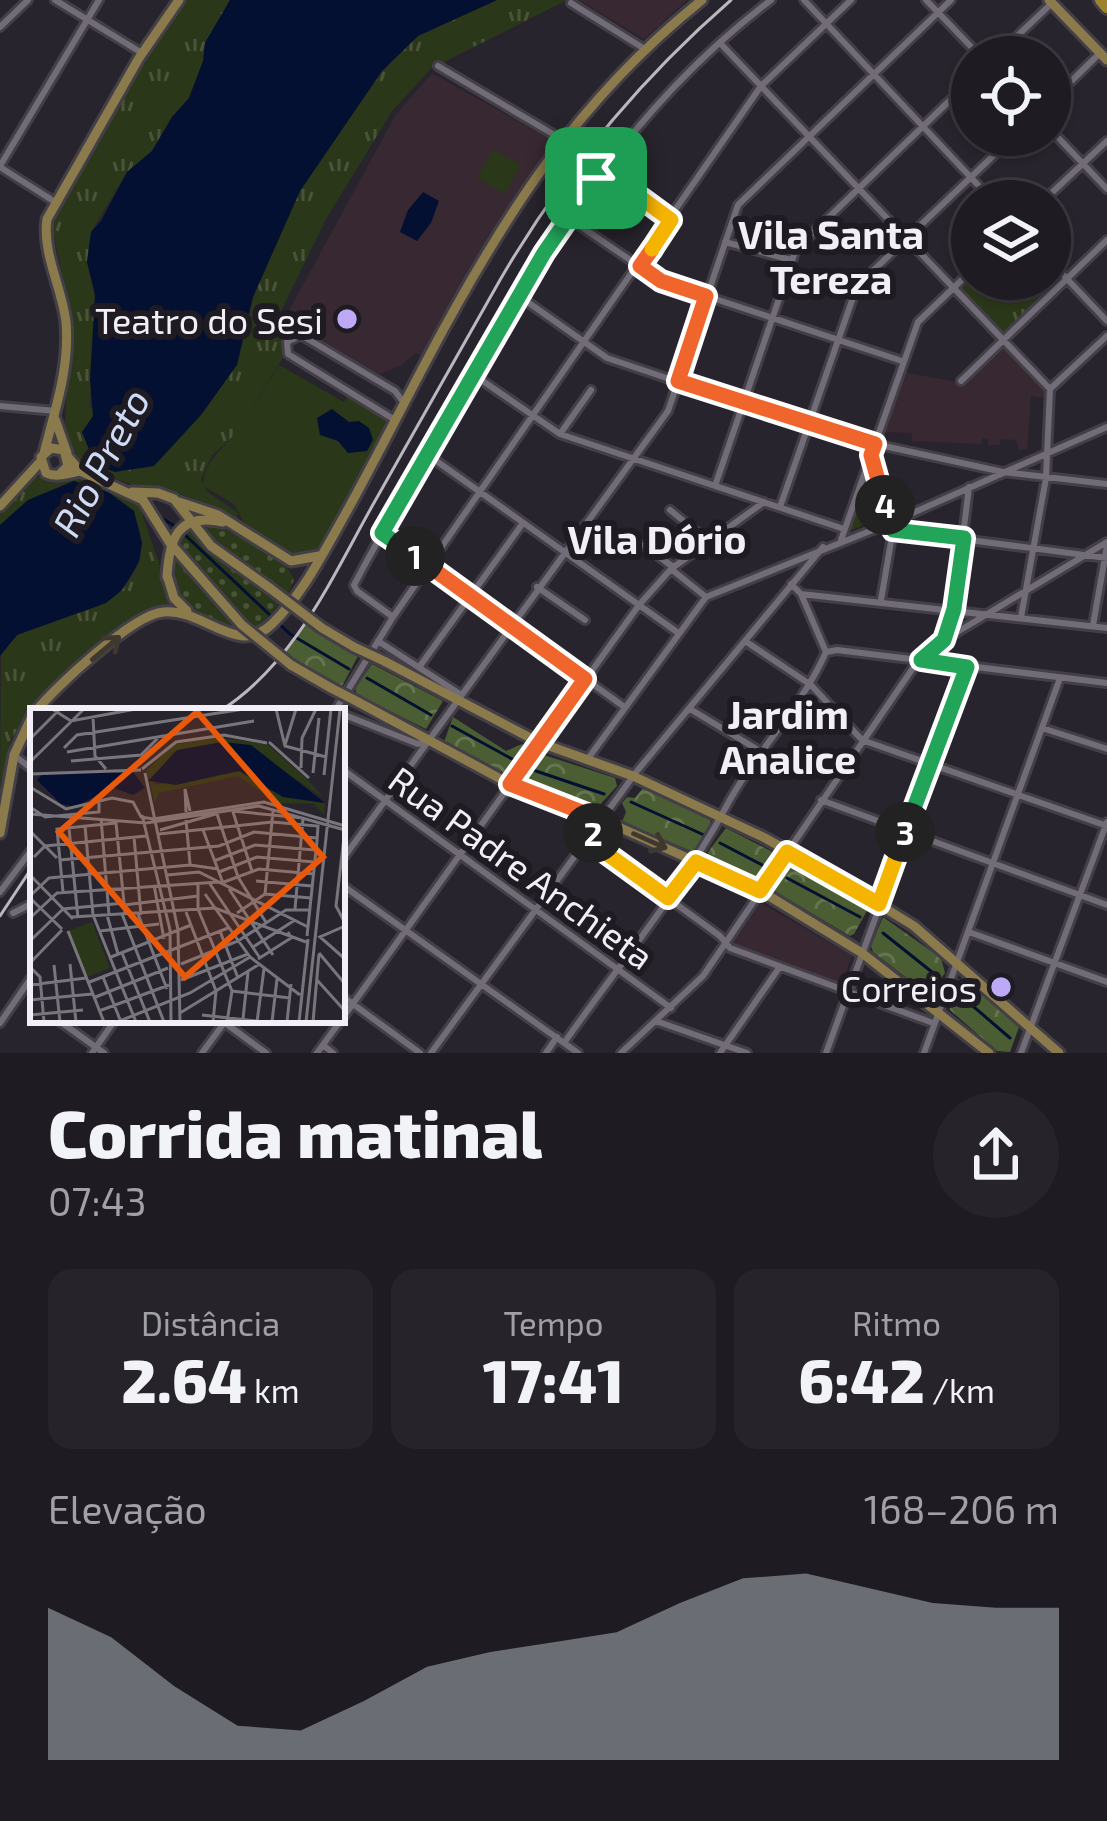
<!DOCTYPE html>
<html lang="pt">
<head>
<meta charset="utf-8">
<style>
  :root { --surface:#1e1b22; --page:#26242a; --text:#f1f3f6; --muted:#a1a1a5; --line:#3c3940; --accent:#8c9099 }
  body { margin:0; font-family:"Exo 2",sans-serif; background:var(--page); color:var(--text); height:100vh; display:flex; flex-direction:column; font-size:45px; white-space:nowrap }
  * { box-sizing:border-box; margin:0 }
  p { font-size:39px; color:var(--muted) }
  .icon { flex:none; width:66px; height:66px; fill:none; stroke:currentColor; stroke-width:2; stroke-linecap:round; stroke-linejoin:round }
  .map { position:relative; height:1053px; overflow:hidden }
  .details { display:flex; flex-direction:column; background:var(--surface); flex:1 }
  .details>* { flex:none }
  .tools { position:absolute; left:951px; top:36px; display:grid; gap:24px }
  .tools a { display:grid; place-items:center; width:120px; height:120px; border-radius:50%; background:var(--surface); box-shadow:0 3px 9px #0004,0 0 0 3px var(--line); font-size:60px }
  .pin { position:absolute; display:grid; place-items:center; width:102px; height:102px; color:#fff; margin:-51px; border-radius:24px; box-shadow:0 6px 18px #0006 }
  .km { position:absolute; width:60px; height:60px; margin:-30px; border-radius:50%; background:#222; color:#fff; font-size:33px; line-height:60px; text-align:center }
  .round { display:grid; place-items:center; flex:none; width:126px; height:126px; border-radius:63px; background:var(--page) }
  .headline { display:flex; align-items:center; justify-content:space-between; height:204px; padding:0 48px }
  h1 { font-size:66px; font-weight:800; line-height:90px }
  .figures { display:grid; grid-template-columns:repeat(3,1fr); gap:18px; height:204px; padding:12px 48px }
  .figures div { display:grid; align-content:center; border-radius:24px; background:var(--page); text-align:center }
  .figures b { font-size:60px; font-weight:800 }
  .figures small { font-size:33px; font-weight:400 }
  .figures p { font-size:33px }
  .chart { height:336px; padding:24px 48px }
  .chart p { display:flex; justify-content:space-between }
  .chart svg { width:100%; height:216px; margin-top:12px; fill:var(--accent); opacity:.7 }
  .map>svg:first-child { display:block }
</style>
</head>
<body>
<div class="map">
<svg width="1107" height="1053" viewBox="0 0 1107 1053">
  <defs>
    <pattern id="grass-dots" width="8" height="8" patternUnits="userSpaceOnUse" patternTransform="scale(3)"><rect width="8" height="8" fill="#2b3719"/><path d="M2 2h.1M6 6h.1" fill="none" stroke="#4a543b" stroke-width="1.8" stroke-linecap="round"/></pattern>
    <pattern id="forest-crowns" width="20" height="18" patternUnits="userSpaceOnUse" patternTransform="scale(3)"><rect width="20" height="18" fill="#4b5d32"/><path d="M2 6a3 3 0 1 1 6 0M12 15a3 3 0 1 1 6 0" fill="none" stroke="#657550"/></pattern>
    <pattern id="park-tufts" width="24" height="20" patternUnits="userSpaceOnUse" patternTransform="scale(3)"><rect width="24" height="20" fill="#2b3719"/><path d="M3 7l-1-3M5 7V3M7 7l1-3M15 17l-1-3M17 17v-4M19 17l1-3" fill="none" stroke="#4a543b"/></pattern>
  </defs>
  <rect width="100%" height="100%" fill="#28242d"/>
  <path fill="#382832" d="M579,0h108l-43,39z
    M432,73l123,69 -132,214 -7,-3 -14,12 -23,9 -94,-56 110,-202z
    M1004,345l43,45 -1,8 -15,-2 -4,53 -8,1 -3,-10 -15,-1 -2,6h-11v-6l-5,-1 -2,6 -69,-3v-8l-28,-1 18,-60 61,11z
    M761,903l91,53 -11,30 -108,-43z"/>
  <path fill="url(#grass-dots)" d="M203,523c24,2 85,33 91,57l-6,14 -67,-46z
    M189,531l25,25 66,47 -25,28 -28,-25 -47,-58 -2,-11z
    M173,557l60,65 6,9c-20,-4 -59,-21 -65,-43 -3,-10 0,-22 -1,-31z"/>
  <path fill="url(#forest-crowns)" d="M307,624l51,32 -17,32 -58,-33z
    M372,664l71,37 -17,28 -69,-34 -2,-7z
    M453,717l53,34 16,-7 3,4 -16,23 -7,2 -58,-31z
    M541,754l74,24 2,8 -21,23 -71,-25 1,-11z
    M643,788l67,30c2,13 -7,28 -19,33l-69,-29 4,-10 -4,-9 5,-6 8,1z
    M726,828l45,23 3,6 -18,25 -48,-20v-10z
    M787,865l82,42 -15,27 -4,2 -76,-45 -1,-5z
    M883,917l58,41 4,15 -13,17h-10l-49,-38 -2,-6z
    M963,978l56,49 -9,25 -13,-1 -47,-41 -1,-9 8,-21z"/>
  <path fill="url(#park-tufts)" d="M186,0h44l-25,43 -2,18 -14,37 -17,19 -20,34 -25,21 -36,60 -4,30 8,33 -5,112 83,39 63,-81 17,-68 47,-106 82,-120 36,-35 79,-36h70l-123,62 -8,1 -44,48 -66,108 -48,98 -3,7 8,9 1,23 -49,79 -23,20 -11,24 5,12 31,21 2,12 -13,-12 -60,-24 -30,-2 -53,-20 -19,-33 8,-115 -20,-91 17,-36 61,-105z
    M1050,267l8,9 -1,7 -51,48 -7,1 -39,-41 12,-16v4h78z
    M871,471l12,45 -31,14 -2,-2z
    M69,475h8l62,30 35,102 -26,3 -111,88 -26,42 -11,64 1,-151c7,-7 12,-15 20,-20 41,-25 85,-11 113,-61 6,-11 9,-23 7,-36 -6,-35 -37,-45 -68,-55l-45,19 -28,25v-10l33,-39 22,4z"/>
  <path fill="#2b3719" d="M493,149l28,16 -16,29 -28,-16z
    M279,365l65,37 5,-7 42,25 -70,126 -8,7 -17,3 -49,-27 -13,-25 -31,-18c1,-27 21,-36 34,-56 15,-21 28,-43 42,-65z"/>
  <path fill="#031031" d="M230,0h267l-79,36 -36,35 -82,120 -47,106 -16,68 -36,50 -47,51 -39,6 -20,-7 -13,-33 11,-16 -3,-37 5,-84 -8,-33 4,-30 10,-11 26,-49 25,-21 20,-34 17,-19 14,-37 2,-18z
    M423,192l16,9 -8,22 -14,18 -17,-9 8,-22z
    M332,409l17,13 10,-1 10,7 4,12 -6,11 -19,2 -10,-12 -18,-6 -3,-17z
    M74,481l33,10 27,20 8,32 -3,19 -17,28 -16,13 -89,32 -17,21v-131l28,-25z"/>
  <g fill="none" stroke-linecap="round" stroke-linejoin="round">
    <path stroke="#031031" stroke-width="3" d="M160,517l18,11
      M184,534l106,100 59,35
      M367,678l64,37
      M452,726l60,33
      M533,770l71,24
      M631,802l73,33
      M720,843l44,23
      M787,878l73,39
      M883,933l54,43
      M960,995l50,43"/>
    <defs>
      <path id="minor" d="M55,0l87,53
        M804,0l189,201
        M926,0l55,57
        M571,3l72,45
        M0,27l28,-27
        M720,43l330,346
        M995,57l58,-55
        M438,66l125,74
        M1050,102l49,-48
        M1050,129l57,60
        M0,166l99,-166
        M0,167l55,35
        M603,170l68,50
        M1043,201l64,-60
        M567,217l94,64 241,80
        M725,242l66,18
        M1050,261l57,60
        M519,296l88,62 137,46 131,40 128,28 104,12
        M474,375l86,59 284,95
        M961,381l146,-141
        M0,406l56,5
        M395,420l-107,-66 -1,-12 14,-7 94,56 9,12
        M560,434l31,-44
        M428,455l249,177
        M871,458l22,72 -12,70
        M715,486l81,-237 176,-170
        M780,507l77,-221 158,-151
        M670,510l39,32
        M893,530l214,28
        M383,533l240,173
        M841,540l77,-218 54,-52
        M644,545l29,22
        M671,569l35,28
        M791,584l10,10 25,58
        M537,587l48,33
        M801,594l306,34
        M393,617l-36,-26 -3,-6c33,-63 70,-123 104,-184 88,-153 169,-292 313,-401
        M1021,617l25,-139 4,-89 57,-53
        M1093,625l14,-79
        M945,637l9,-28 15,-122
        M378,641l82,53
        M745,641l66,44 51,55 245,86
        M826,652l11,-2 270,33
        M420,666l103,-143
        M690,709l73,44
        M335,711l58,-94 368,-531 90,-86
        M342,714l76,30 10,-4
        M1042,728l65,21
        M14,755l19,15
        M587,760l119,-163 184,-74 217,-96
        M342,769l329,239
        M821,800l286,105
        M588,840l132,96 10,12 203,75
        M342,860l326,-449 70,-206 213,-205
        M342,885l236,168
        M0,892l33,-44
        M13,913l20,-10
        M969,932l138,50
        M342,996l78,57
        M342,1019l297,-414 32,-36 93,-67
        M58,1020l46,33
        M221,1020l45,33
        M656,1021l91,32
        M0,1023l33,-48
        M564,1043c55,-78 117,-153 162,-236 29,-55 75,-98 100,-155
        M323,1045l10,8
        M92,1053l23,-33
        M202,1053l22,-30
        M317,1053l24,-33
        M431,1053l206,-282 186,-224
        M546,1053l11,-16
        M621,1053l82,-77 210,-308 31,-28 163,-98
        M720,1053l59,-85
        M826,1053l141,-386
        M924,1053l136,-375
        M1021,1053l86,-231"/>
      <path id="major" d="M1049,0l58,60
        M55,419l12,34
        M44,453c11,-43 26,-86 22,-131 -4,-34 -24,-69 -19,-103l92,-161 40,-58
        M68,457l12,14 63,29 27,43 72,82
        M59,475l9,-9 -4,-16 -13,-2 -10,9 5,16c11,5 23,0 34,-2
        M132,492l26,1 16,6 37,47 60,43
        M179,502l39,13 73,46 28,-5
        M0,506l41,-45
        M167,575l7,23 13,13
        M167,577c2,-37 10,-65 56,-55
        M322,628l32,19
        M384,661l154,81 95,34 132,62 71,40 78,48 145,127
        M291,665l40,23
        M358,702l152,82 93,36 158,71 101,62 127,100
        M36,711c19,-24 98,-97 127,-99 41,-4 74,46 109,12 28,-27 47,-63 66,-97 32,-56 60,-113 90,-169 75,-141 149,-258 274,-358
        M0,833l14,-78 19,-41"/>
      <path id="highway" d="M1101,0l6,7"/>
    </defs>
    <use href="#minor" stroke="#423f46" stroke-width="12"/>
    <use href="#major" stroke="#423f46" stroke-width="15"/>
    <use href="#highway" stroke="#423f46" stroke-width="18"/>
    <use href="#minor" stroke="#716c77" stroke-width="6"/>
    <use href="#major" stroke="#8b7a4b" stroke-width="9"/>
    <use href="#highway" stroke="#9d832e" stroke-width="12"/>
    <path stroke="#bab7bf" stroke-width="3" d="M220,711c75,-47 113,-136 155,-210 42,-74 83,-148 125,-221 61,-105 139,-200 231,-280
      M0,916l33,-50"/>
    <defs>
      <path id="major-bridge" d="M271,589l51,39
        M242,625l49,40
        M354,647l30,14
        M331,688l27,14"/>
    </defs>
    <use href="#major-bridge" stroke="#423f46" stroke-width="15" stroke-linecap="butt"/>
    <use href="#major-bridge" stroke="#8b7a4b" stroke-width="9"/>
  </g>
  <defs><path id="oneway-shaft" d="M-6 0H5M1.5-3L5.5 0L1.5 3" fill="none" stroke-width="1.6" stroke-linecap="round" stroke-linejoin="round" transform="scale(3)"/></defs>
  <g stroke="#3f382f">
    <use href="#oneway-shaft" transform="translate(106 648) rotate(-40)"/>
    <use href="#oneway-shaft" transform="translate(650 841) rotate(24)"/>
  </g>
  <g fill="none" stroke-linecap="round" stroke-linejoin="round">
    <defs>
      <path id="split-1" d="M415,556l-33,-23 162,-280 52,-75"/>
      <path id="split-2" d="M415,556l170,123 -75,105 92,36 -9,13"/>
      <path id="split-3" d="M593,833l-5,7 80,58 28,-36 64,29 27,-39 92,52 26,-72"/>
      <path id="split-4" d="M885,505l8,25 71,8 -10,71 -10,31 -23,20 46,7 -62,165"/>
      <path id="split-5" d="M652,249l-12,17 21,15 45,15 -28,85 197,63 -4,11 14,50"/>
      <path id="split-6" d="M596,178l7,-8 68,50 -19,29"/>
    </defs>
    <use href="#split-1" stroke="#fff" stroke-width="24"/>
    <use href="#split-2" stroke="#fff" stroke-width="24"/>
    <use href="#split-3" stroke="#fff" stroke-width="24"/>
    <use href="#split-4" stroke="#fff" stroke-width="24"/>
    <use href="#split-5" stroke="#fff" stroke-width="24"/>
    <use href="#split-6" stroke="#fff" stroke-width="24"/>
    <use href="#split-1" stroke="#22a559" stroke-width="15"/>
    <use href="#split-2" stroke="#f0652b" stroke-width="15"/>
    <use href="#split-3" stroke="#f5b400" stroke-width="15"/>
    <use href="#split-4" stroke="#22a559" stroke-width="15"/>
    <use href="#split-5" stroke="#f0652b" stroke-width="15"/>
    <use href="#split-6" stroke="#f5b400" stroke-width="15"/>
  </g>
  <g fill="#bda9f5" stroke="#1f1b23" stroke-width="4.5">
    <circle cx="347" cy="319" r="12"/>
    <circle cx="1001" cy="987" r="12"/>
  </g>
  <g text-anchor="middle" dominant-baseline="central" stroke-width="12" stroke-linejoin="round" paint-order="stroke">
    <g font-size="36" fill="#f2eff6" stroke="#1f1b23" text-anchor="end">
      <text x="323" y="319">Teatro do Sesi</text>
      <text x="977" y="987">Correios</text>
    </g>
    <g font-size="36" fill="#f2eff6" stroke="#1f1b23">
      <text transform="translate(522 867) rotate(36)">Rua Padre Anchieta</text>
    </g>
    <g font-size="39" font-weight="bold" fill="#f2eff6" stroke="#1f1b23">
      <text x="831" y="233">Vila Santa<tspan x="831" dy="45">Tereza</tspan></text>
      <text x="657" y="538">Vila Dório</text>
      <text x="788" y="713">Jardim<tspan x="788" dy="45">Analice</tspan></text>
    </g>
    <g font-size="39" font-style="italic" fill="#cddbf6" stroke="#1f1b23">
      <text transform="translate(100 462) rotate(-62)">Rio Preto</text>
    </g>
  </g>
  <g transform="translate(30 708)">
    <rect width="315" height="315" fill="#28242d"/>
    <path d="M62,214l18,46 -23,9 -19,-46z" fill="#2b3719"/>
    <path d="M182,29l55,7 39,34 18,20 -76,-51 -26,-5 -50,11 -19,32 87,-14 44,26 41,6 -1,12 -10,-11 -36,-1 -40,-27 -80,17 -3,10 -8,-33 26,-25z" fill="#2b3719"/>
    <path d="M192,34l29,3 74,58 -42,-6 -44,-26 -63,14 -28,-4 29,-31zM14,64l90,1 11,15 -12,7 -22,-8 -35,20 -15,-3 -24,-24z" fill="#031031"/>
    <path fill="none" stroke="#79757d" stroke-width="3" d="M22,1l19,12 65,-12M246,1l9,37 41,11M63,9l2,39 11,13M0,31l30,-30M239,34l40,36M255,37l11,-36M34,40l13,-13 167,-26M37,44l187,-31M41,53l70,-6 19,-19M0,54l54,-53M271,60l1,-30 14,-29M112,61l34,-27 48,-7 43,8M115,65l33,157 2,92M283,65l6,-55M0,66l111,-4M294,67l7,-66M0,79l36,22 46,-11 21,4 8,15 12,2 111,-17 81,24M0,99l15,10 54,-5v-12M202,103l71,7 -8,91M156,104l-1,-23 5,22M203,104l19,59M0,106l116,9 113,-17 86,24M187,106l21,63 29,47M112,107l28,115 1,92M71,110l8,97M156,112l4,44M55,118l8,89 43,107M39,120l9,90M130,122l59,-17M173,122l20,53M0,123l27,27M129,126l113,-12 46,4 -1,15M104,129l7,78M314,129l-8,69 9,17M4,149l11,-11 101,-10M30,152l159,-14 35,-14 63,6M184,153l41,-16 60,5M189,164l38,-15 57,5M0,167l43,44M137,167l32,-3 109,55M226,173l56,5M194,174l35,-13 55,5M168,175v26l34,82 -5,31M180,176l50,74M124,177l10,54M199,181l44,66M33,184l-6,-63 59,-6 9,90M175,186l45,63 50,38M235,186l8,-83M0,188l19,-18 141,-13 28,4M0,190l32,31M94,197l74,-9M33,201l61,-6M156,204l30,79 -3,31M207,205l28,-19 46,4M92,206l42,108M108,206l29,75M77,207l11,39M42,209l143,-9 91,34M0,210l27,-25 162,-11M315,218l-25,11 25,22M38,223l36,91M70,223l59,-7M190,223l18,47M277,228l10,-95M0,233l33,-32M223,239l42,-27M92,245l28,69M289,245l26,31M81,249l80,-32M228,251l33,-21 -3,-6M0,255l32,-33M40,256l6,58M151,256l57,-23 48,-31h24M24,257l6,57M0,259l10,10 4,45M73,269l18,45M151,272l67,-26M287,272l28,31M57,275l141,-55M0,277l56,-7M202,283l58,7M63,290l75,-30M0,292l62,-6M69,303l70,-26M150,305l78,-48M0,307l53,-5M172,307l63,7M213,311l5,-47M87,314l73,-29 60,-36M227,314l7,-53M242,314l5,-43M257,314l4,-38M269,314l9,-83M276,314l34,-313M283,314l6,-68"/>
    <path fill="#e8590c" fill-opacity="0.15" stroke="#e8590c" stroke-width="6" d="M167,4l126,145 -138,120 -126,-145z"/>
    <rect width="315" height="315" fill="none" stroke="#f2eff6" stroke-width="6"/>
  </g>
</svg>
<div class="tools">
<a><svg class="icon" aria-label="locate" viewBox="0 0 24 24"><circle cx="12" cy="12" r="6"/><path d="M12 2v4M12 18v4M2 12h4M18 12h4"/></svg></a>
<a><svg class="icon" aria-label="layers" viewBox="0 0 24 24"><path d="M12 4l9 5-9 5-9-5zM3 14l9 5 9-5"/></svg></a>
</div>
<div class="pin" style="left:596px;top:178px;background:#1e9e55"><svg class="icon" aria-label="arrive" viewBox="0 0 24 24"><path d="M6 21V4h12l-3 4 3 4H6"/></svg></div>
<b class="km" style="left:415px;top:556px">1</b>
<b class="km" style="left:593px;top:833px">2</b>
<b class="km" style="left:905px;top:832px">3</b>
<b class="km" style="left:885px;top:505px">4</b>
</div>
<section class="details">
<div class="headline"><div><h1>Corrida matinal</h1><p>07:43</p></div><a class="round"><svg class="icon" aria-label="share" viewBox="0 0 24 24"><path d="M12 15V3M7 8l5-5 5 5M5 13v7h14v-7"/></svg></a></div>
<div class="figures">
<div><p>Distância</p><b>2.64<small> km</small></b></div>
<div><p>Tempo</p><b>17:41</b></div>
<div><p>Ritmo</p><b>6:42<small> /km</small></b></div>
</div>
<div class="chart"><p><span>Elevação</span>168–206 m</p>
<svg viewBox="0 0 160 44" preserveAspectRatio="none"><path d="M0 44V13L10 19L20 29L30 37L40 38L50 32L60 25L70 22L80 20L90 18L100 12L110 7L120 6L130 9L140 12L150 13L160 13V44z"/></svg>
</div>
</section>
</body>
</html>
